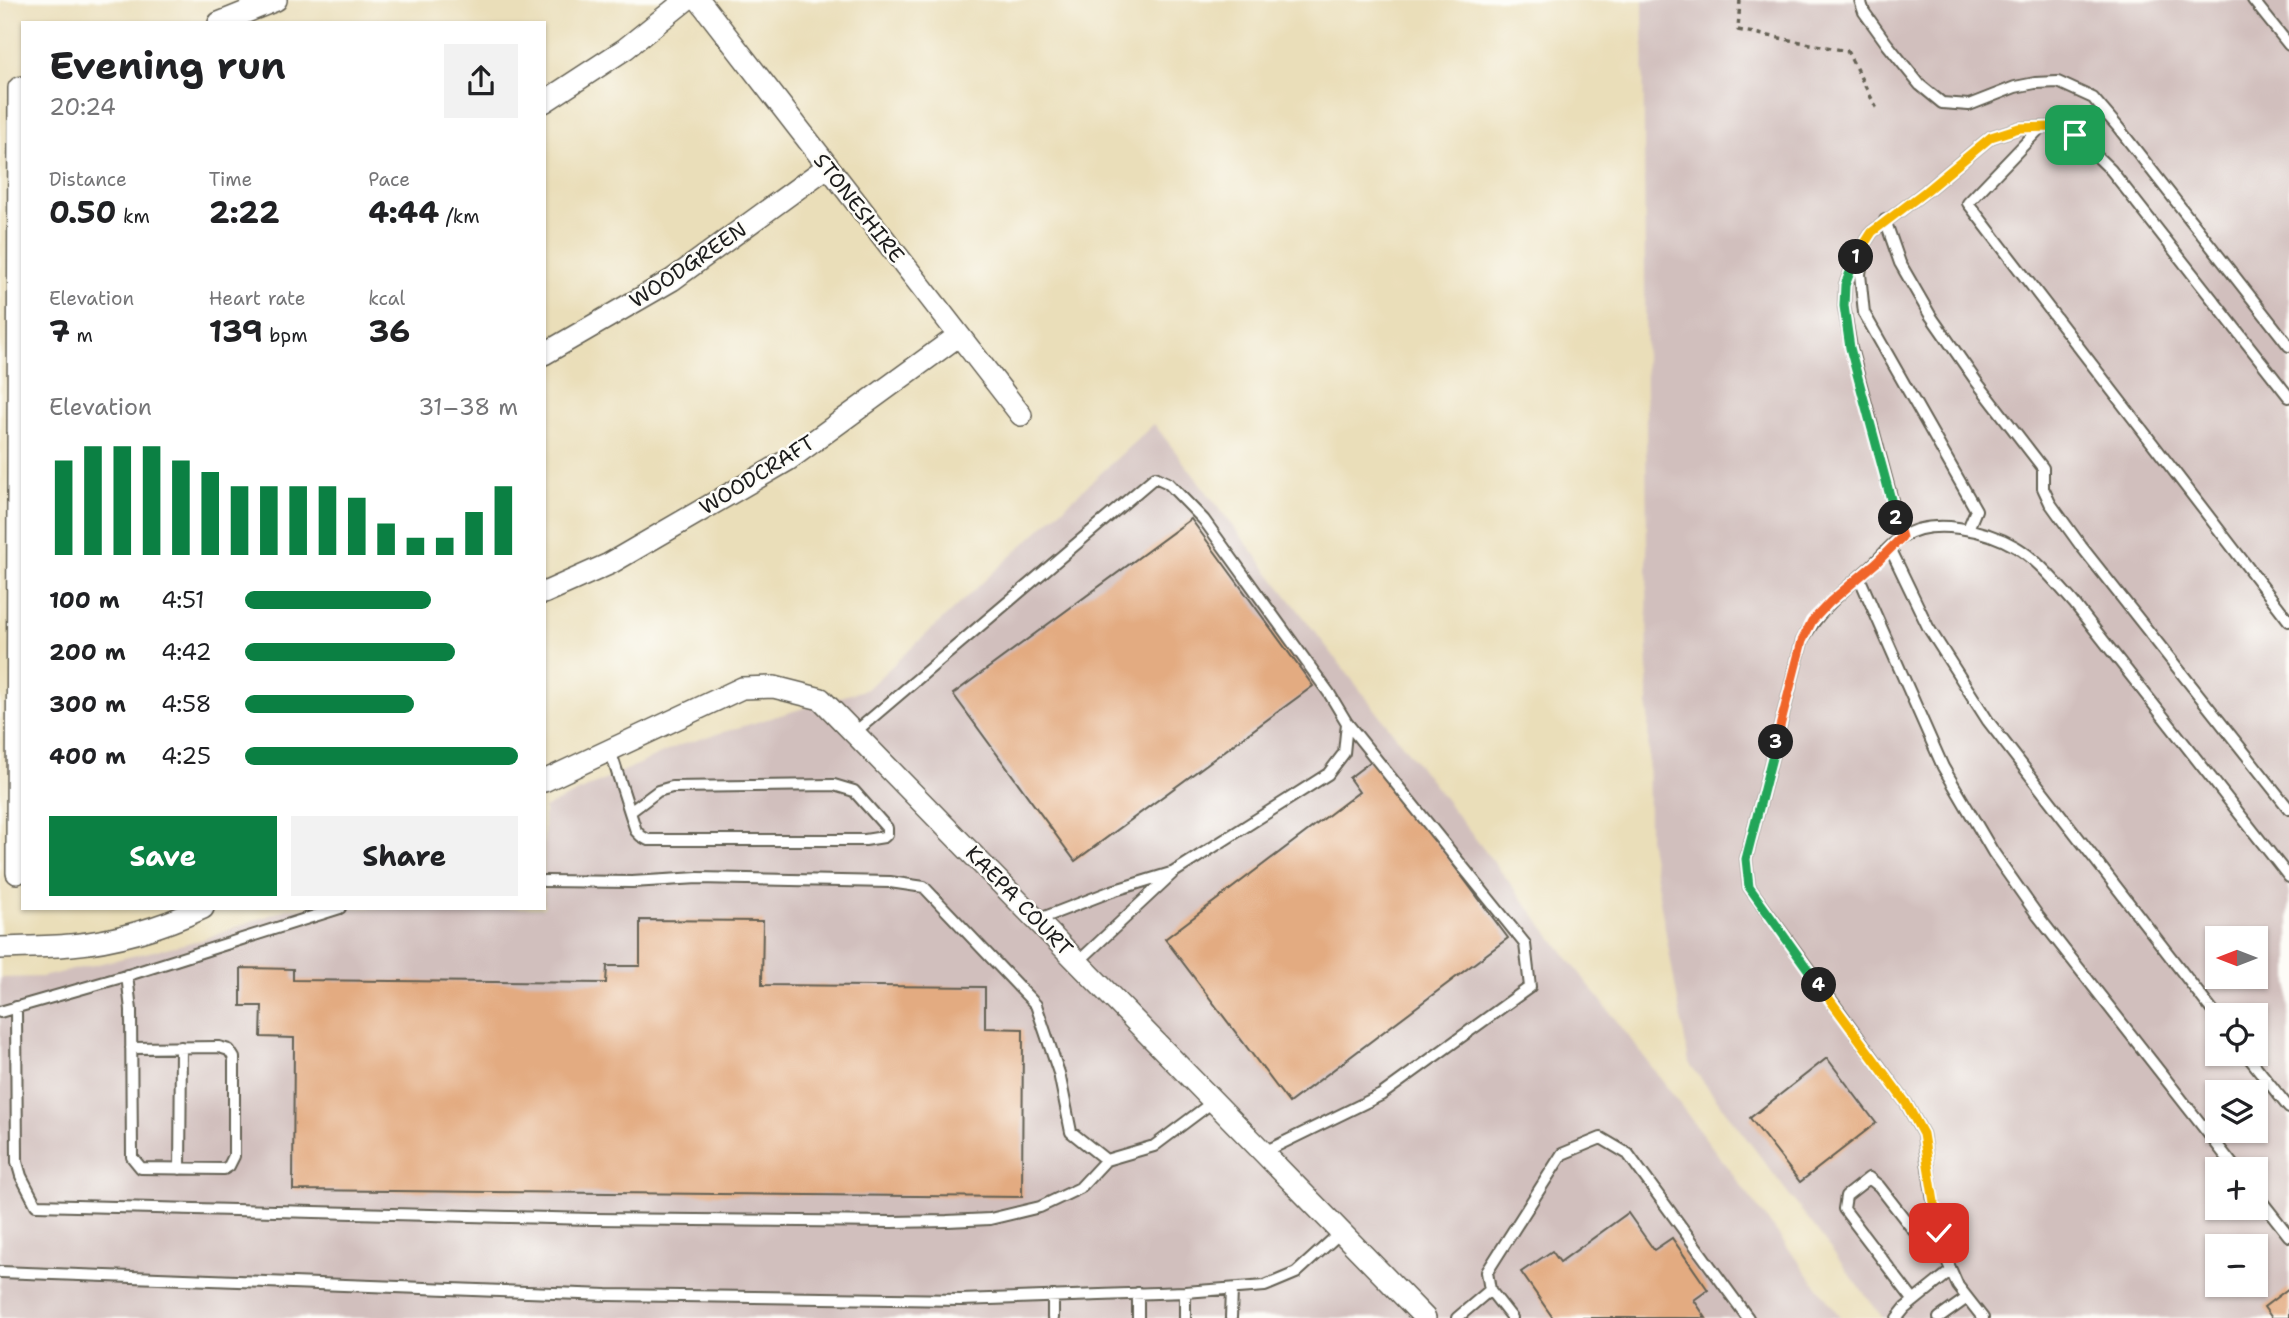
<!DOCTYPE html>
<html lang="en">
<head>
<meta charset="utf-8">
<style>
  :root { --surface:#fff; --page:#f2f2f2; --text:#202124; --muted:#757577; --accent:#0b8043 }
  body { margin:0; font-family:"Shantell Sans",sans-serif; background:var(--page); color:var(--text); height:100vh; display:flex; flex-direction:column; font-size:26px; white-space:nowrap }
  * { box-sizing:border-box; margin:0 }
  p { font-size:23px; color:var(--muted) }
  .icon { flex:none; width:38px; height:38px; fill:none; stroke:currentColor; stroke-width:2; stroke-linecap:round; stroke-linejoin:round }
  .map { position:relative; flex:1; overflow:hidden }
  .details { position:absolute; left:21px; top:21px; width:525px; height:889px; display:flex; flex-direction:column; background:var(--surface); border-radius:0px; box-shadow:0 2px 5px #0004 }
  .details>* { flex:none }
  .needle { width:46px; rotate:270deg }
  .tools { position:absolute; left:2205px; top:926px; display:grid; gap:14px }
  .tools a { display:grid; place-items:center; width:63px; height:63px; border-radius:0px; background:var(--surface); box-shadow:0 2px 5px #0004; font-size:35px }
  .pin { position:absolute; display:grid; place-items:center; width:60px; height:60px; color:#fff; margin:-30px; border-radius:14px; box-shadow:0 4px 10px #0006 }
  .km { position:absolute; width:35px; height:35px; margin:-18px; border-radius:50%; background:#222; color:#fff; font-size:19px; line-height:35px; text-align:center }
  .round { display:grid; place-items:center; flex:none; width:74px; height:74px; border-radius:0px; background:var(--page) }
  .head { display:flex; align-items:center; justify-content:space-between; height:119px; padding:0 28px }
  h1 { font-size:38px; font-weight:700; line-height:52px }
  .figures { display:grid; grid-template-columns:repeat(3,1fr); gap:10px; height:119px; padding:7px 28px }
  .figures div { display:grid; align-content:center }
  .figures b { font-size:30px; font-weight:700 }
  .figures small { font-size:19px; font-weight:400 }
  .figures p { font-size:19px }
  .chart { height:196px; padding:14px 28px }
  .chart p { display:flex; justify-content:space-between }
  .chart svg { width:100%; height:126px; margin-top:7px; stroke:var(--accent); stroke-width:6 }
  .button { display:flex; gap:14px; margin-top:auto; padding:14px 28px }
  .button a { flex:1; height:80px; border-radius:0px; background:var(--accent); color:#fff; font-size:28px; font-weight:700; line-height:80px; text-align:center }
  .button a+a { background:var(--page); color:var(--text) }
  ul { padding:0 28px; list-style:none; font-size:23px }
  li { display:grid; grid-template-columns:112px 84px 1fr; align-items:center; height:52px }
  li i { height:18px; border-radius:9px; background:var(--accent) }
  .map>svg:first-child { display:block }
</style>
</head>
<body>
<div class="map">
<svg width="2289" height="1318" viewBox="0 0 2289 1318">
  <rect width="100%" height="100%" fill="#fdfcf7"/>
  <filter id="ink" filterUnits="userSpaceOnUse"><feTurbulence type="fractalNoise" baseFrequency=".0143" numOctaves="2"/><feDisplacementMap in="SourceGraphic" scale="14" xChannelSelector="R" yChannelSelector="G"/><feConvolveMatrix kernelMatrix="1 2 1 2 8 2 1 2 1" color-interpolation-filters="sRGB"/></filter>
  <filter id="wash" filterUnits="userSpaceOnUse"><feTurbulence type="fractalNoise" baseFrequency=".00686" numOctaves="4" result="noise"/><feDisplacementMap in="SourceGraphic" scale="28" xChannelSelector="R" yChannelSelector="G"/><feGaussianBlur stdDeviation="1.57" result="paint"/><feColorMatrix in="noise" values="0 0 0 0 0 0 0 0 0 0 0 0 0 0 0 0 0 1.4 0 .05"/><feComposite in="paint" operator="in"/></filter>
  <g filter="url(#wash)">
    <rect width="100%" height="100%" fill="#eadeb9"/>
    <path fill="#d1bfbd" fill-rule="evenodd" d="M1643,0h646v1318h-406l-194,-255 -40,-224zM2217,938h39v38h-39zM2217,1015h39v39h-39zM2217,1092h39v38h-39zM2217,1169h39v39h-39zM2217,1246h39v38h-39z
      M1154,424l469,605 218,289h-1841v-340l42,-1 159,-37 88,-32h255v-100l136,-63 187,-56z"/>
    <g id="blocks">
      <path fill="#e3ab81" d="M1191,519l122,167 -238,175 -122,-167z
        M1374,759l134,179 -219,165 -124,-164 194,-147 -10,-14z
        M640,920l123,1 -1,64 223,2v41l38,1 -1,168 -729,-7 1,-152 -33,-1 1,-31h-21v-38l52,1v11l313,3 1,-17h33z
        M1827,1058l49,65 -76,59 -50,-64z
        M1628,1213l26,37 18,-12 36,52 -14,10 12,18h-153l-32,-46 31,-21 8,11z
        M2289,1288v30h-17l-8,-11z"/>
    </g>
  </g>
  <g filter="url(#ink)">
    <use href="#blocks" fill-opacity="0" stroke="#646053" stroke-width="2"/>
    <g fill="none" stroke-linecap="round" stroke-linejoin="round">
      <defs>
        <path id="service" d="M1860,0l4,12 23,32 33,41 22,18 27,2 46,-18 20,-4 23,-1 35,16 24,28 172,220
          M2253,0l36,45
          M2041,127l-73,76 321,418
          M1885,220l15,43 30,52 46,66 67,87v20l7,15 31,43 208,263
          M1864,249l-4,25 4,39 112,197 -8,19
          M1902,537l-51,-189 -7,-42 1,-21 11,-28 16,-25 54,-41 65,-54 28,-9 33,-1 23,8 36,35 178,227
          M1890,548l38,79 60,94 229,296
          M1859,577l84,190 50,85 45,64 198,253
          M854,733l301,-256 13,6 36,37 125,173 18,30 -3,30 -16,21 -154,98 -96,90
          M610,750l26,81 5,5 7,4h217l19,-3 3,-3v-6l-33,-37 -20,-6 -162,2 -14,4 -28,21
          M544,881l88,1 66,-4 192,4 34,5 112,118 23,68 12,59 35,28 48,-14 60,-45
          M1037,920l75,-29 59,-18
          M127,975l4,35 1,147 9,11 83,1 5,-3 5,-10v-98l-5,-8 -10,-3 -88,1
          M16,1007l1,155 4,14 15,29 556,14 300,3 55,-1 43,-2 50,-12 40,-19 26,-28
          M0,1012l122,-35 218,-69
          M2246,1054l43,54
          M1264,1152l117,-57 149,-108 -5,-43 -178,-221
          M180,1169l1,-122
          M2256,1194l33,42
          M0,1272l607,23 354,5 224,-8 80,-6 31,-13 45,-41
          M1185,1292v26
          M1914,1301l-70,-92 2,-13 23,-18 10,8 38,49 9,-1 12,-8
          M1053,1318v-22
          M1138,1318v-25
          M1231,1318l1,-29
          M1457,1318l33,-28
          M1512,1318l-22,-28 -3,-18 75,-118 39,-16 27,16 120,164
          M1897,1318l8,-10 46,-37
          M1939,1318l28,-20
          M1983,1318l-25,-32 -14,-32 -9,-40 -12,-80 -17,-31 -157,-216 -3,-28 56,-218c17,-32 38,-47 65,-71 12,-10 22,-25 35,-33 30,-20 85,-7 114,10 22,13 41,37 58,56l215,274"/>
        <path id="minor" d="M699,0l322,415
          M219,23l57,-23
          M544,102l81,-53 61,-49
          M544,354l128,-74 155,-113
          M544,593l65,-29 179,-104 170,-124
          M544,781l198,-93 32,-1 47,12 604,619
          M17,873l2,-785 4,-1
          M0,948c24,-1 48,-1 71,-3 46,-4 91,-18 132,-37"/>
      </defs>
      <use href="#service" stroke="#646053" stroke-width="14"/>
      <use href="#minor" stroke="#646053" stroke-width="24"/>
      <path stroke="#646053" stroke-width="3.5" stroke-dasharray="5 5" stroke-linecap="butt" d="M1740,0l-2,30 109,21 30,58"/>
      <use href="#service" stroke="#fff" stroke-width="10"/>
      <use href="#minor" stroke="#fff" stroke-width="21"/>
    </g>
  </g>
  <g fill="none" stroke-linecap="round" stroke-linejoin="round" filter="url(#ink)">
    <defs>
      <path id="split-1" d="M1856,257l16,-25 54,-41 65,-54 28,-9 33,-1 23,8"/>
      <path id="split-2" d="M1856,257l-11,28 -1,21 6,42 46,170"/>
      <path id="split-3" d="M1776,742l26,-101 10,-20 18,-19 47,-40 25,-25 -6,-19"/>
      <path id="split-4" d="M1776,742l-30,117 3,28 70,98"/>
      <path id="split-5" d="M1819,985l87,118 17,31 16,99"/>
    </defs>
    <use href="#split-1" stroke="#fff" stroke-width="14"/>
    <use href="#split-2" stroke="#fff" stroke-width="14"/>
    <use href="#split-3" stroke="#fff" stroke-width="14"/>
    <use href="#split-4" stroke="#fff" stroke-width="14"/>
    <use href="#split-5" stroke="#fff" stroke-width="14"/>
    <use href="#split-1" stroke="#f5b400" stroke-width="9"/>
    <use href="#split-2" stroke="#22a559" stroke-width="9"/>
    <use href="#split-3" stroke="#f0652b" stroke-width="9"/>
    <use href="#split-4" stroke="#22a559" stroke-width="9"/>
    <use href="#split-5" stroke="#f5b400" stroke-width="9"/>
  </g>
  <g text-anchor="middle" dominant-baseline="central" stroke-width="5" stroke-linejoin="round" paint-order="stroke">
    <g font-size="21" fill="#1c1c1c" stroke="#fdfcf7">
      <text transform="translate(859 208) rotate(52)">STONESHIRE</text>
      <text transform="translate(688 265) rotate(-34)">WOODGREEN</text>
      <text transform="translate(757 475) rotate(-32)">WOODCRAFT</text>
      <text transform="translate(1019 901) rotate(46)">KAEPA COURT</text>
    </g>
  </g>
</svg>
<div class="tools">
<a><svg class="needle" viewBox="-14 -14 28 28"><path d="M0-13l5 13h-10z" fill="#e53935"/><path d="M0 13l5-13h-10z" fill="#757577"/></svg></a>
<a><svg class="icon" aria-label="locate" viewBox="0 0 24 24"><circle cx="12" cy="12" r="6"/><path d="M12 2v4M12 18v4M2 12h4M18 12h4"/></svg></a>
<a><svg class="icon" aria-label="layers" viewBox="0 0 24 24"><path d="M12 4l9 5-9 5-9-5zM3 14l9 5 9-5"/></svg></a>
<a>+</a>
<a>−</a>
</div>
<div class="pin" style="left:2075px;top:135px;background:#1e9e55"><svg class="icon" aria-label="arrive" viewBox="0 0 24 24"><path d="M6 21V4h12l-3 4 3 4H6"/></svg></div>
<div class="pin" style="left:1939px;top:1233px;background:#d93025"><svg class="icon" aria-label="check" viewBox="0 0 24 24"><path d="M5 12l5 5 9-10"/></svg></div>
<b class="km" style="left:1856px;top:257px">1</b>
<b class="km" style="left:1896px;top:518px">2</b>
<b class="km" style="left:1776px;top:742px">3</b>
<b class="km" style="left:1819px;top:985px">4</b>
<section class="details">
<div class="head"><div><h1>Evening run</h1><p>20:24</p></div><a class="round"><svg class="icon" aria-label="share" viewBox="0 0 24 24"><path d="M12 15V3M7 8l5-5 5 5M5 13v7h14v-7"/></svg></a></div>
<div class="figures">
<div><p>Distance</p><b>0.50<small> km</small></b></div>
<div><p>Time</p><b>2:22</b></div>
<div><p>Pace</p><b>4:44<small> /km</small></b></div>
</div>
<div class="figures">
<div><p>Elevation</p><b>7<small> m</small></b></div>
<div><p>Heart rate</p><b>139<small> bpm</small></b></div>
<div><p>kcal</p><b>36</b></div>
</div>
<div class="chart"><p><span>Elevation</span>31–38 m</p>
<svg viewBox="0 0 160 44" preserveAspectRatio="none"><path d="M5 44V11M15 44V6M25 44V6M35 44V6M45 44V11M55 44V15M65 44V20M75 44V20M85 44V20M95 44V20M105 44V24M115 44V33M125 44V38M135 44V38M145 44V29M155 44V20"/></svg>
</div>
<ul>
<li><b>100 m</b>4:51<i style="width:68%"></i></li>
<li><b>200 m</b>4:42<i style="width:77%"></i></li>
<li><b>300 m</b>4:58<i style="width:62%"></i></li>
<li><b>400 m</b>4:25<i style="width:100%"></i></li>
</ul>
<div class="button"><a>Save</a><a>Share</a></div>
</section>
</div>
</body>
</html>
